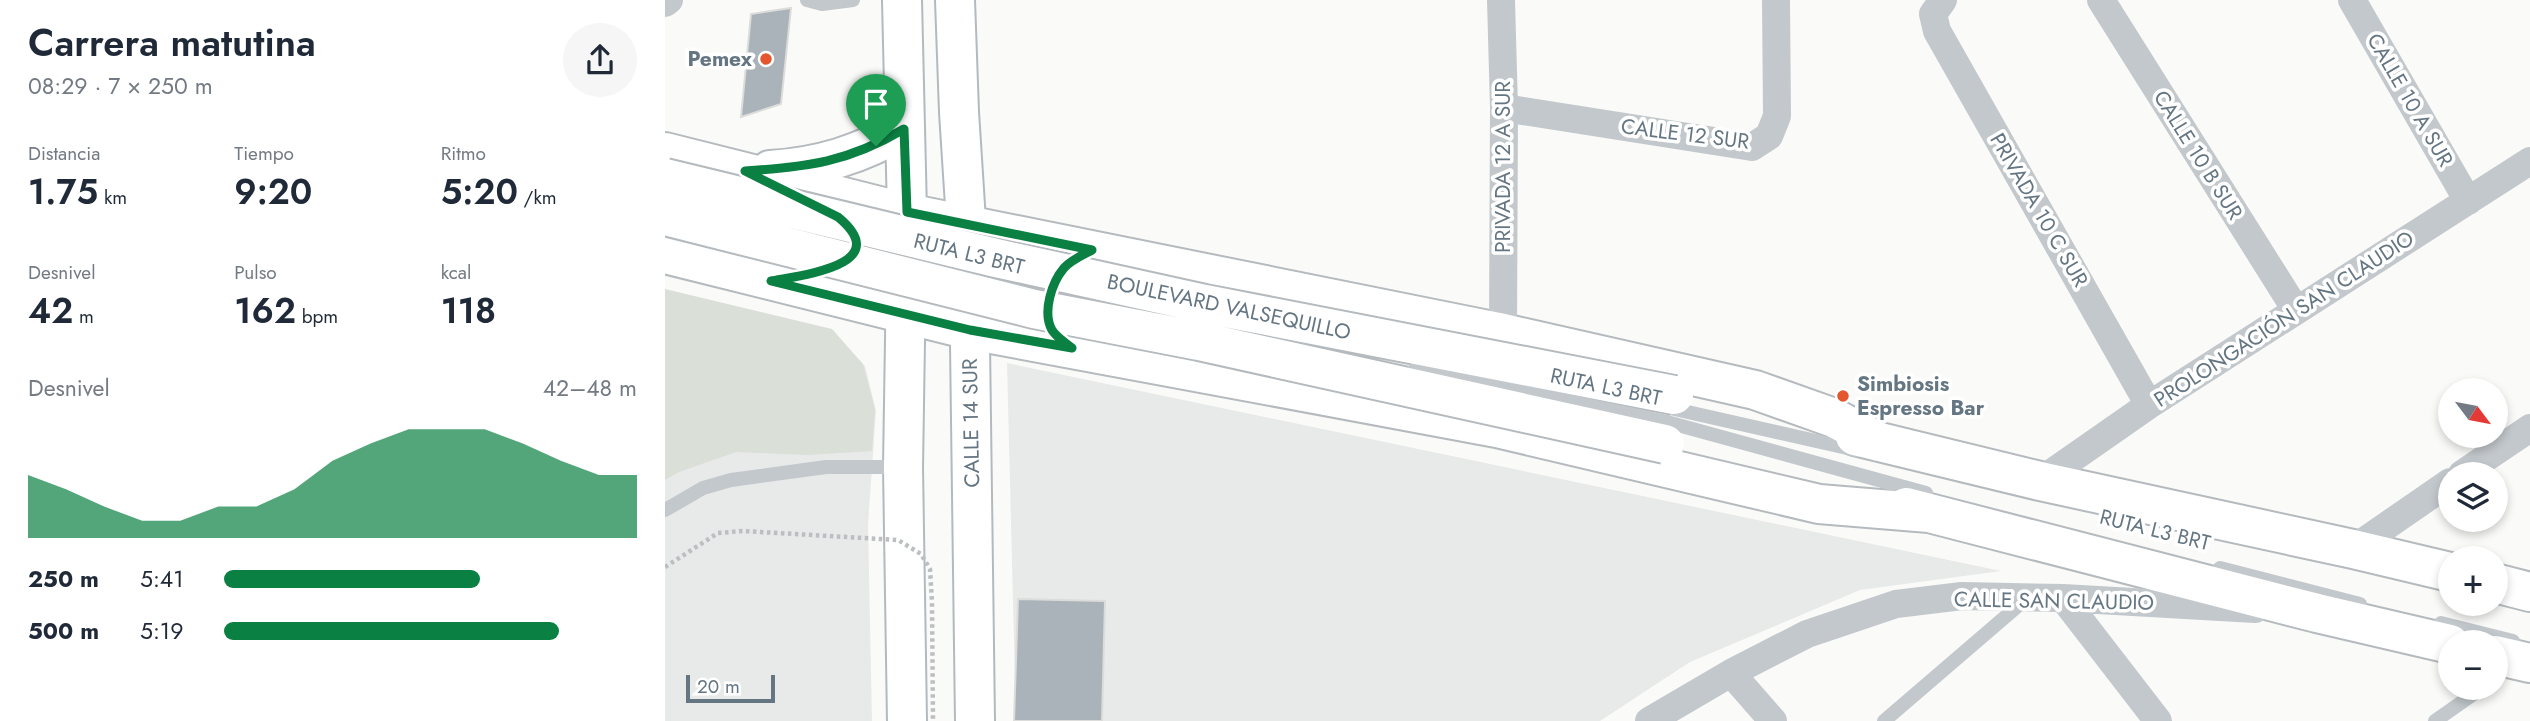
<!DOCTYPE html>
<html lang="es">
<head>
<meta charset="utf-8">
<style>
  :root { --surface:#fff; --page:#f6f6f7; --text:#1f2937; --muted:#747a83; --accent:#0b8043 }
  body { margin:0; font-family:Jost,sans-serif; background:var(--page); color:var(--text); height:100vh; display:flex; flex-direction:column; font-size:26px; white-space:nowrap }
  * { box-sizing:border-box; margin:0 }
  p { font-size:23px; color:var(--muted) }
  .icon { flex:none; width:38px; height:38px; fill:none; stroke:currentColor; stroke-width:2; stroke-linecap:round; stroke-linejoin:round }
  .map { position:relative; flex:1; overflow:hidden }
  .details { display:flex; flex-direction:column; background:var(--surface); width:665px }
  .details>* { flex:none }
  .needle { width:46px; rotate:122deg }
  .buttons { position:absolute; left:1773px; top:378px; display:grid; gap:14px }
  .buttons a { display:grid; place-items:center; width:70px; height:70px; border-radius:50%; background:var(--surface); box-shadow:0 4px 10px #0003; font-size:35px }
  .scale { position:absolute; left:21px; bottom:18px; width:89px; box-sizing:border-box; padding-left:7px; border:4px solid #657683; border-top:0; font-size:19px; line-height:24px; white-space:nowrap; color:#657683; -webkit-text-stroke:5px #fff; paint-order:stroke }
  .pin { position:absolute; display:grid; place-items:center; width:60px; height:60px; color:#fff; margin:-72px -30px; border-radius:50% 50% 50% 0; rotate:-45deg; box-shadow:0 0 7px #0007 }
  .pin .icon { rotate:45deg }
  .round { display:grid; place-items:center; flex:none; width:74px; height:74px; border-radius:37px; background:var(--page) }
  .head { display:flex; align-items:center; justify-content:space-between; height:119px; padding:0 28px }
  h1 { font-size:38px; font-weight:600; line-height:52px }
  .stats { display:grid; grid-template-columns:repeat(3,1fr); gap:10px; height:119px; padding:7px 28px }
  .stats div { display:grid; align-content:center }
  .stats b { font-size:35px; font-weight:600 }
  .stats small { font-size:19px; font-weight:400 }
  .stats p { font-size:19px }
  .chart { height:196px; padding:14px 28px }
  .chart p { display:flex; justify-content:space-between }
  .chart svg { width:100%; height:126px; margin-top:7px; fill:var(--accent); opacity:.7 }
  ul { padding:0 28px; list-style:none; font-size:23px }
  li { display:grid; grid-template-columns:112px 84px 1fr; align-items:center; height:52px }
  li i { height:18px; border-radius:9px; background:var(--accent) }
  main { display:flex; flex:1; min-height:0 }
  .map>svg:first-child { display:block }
</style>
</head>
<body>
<main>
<section class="details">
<div class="head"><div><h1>Carrera matutina</h1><p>08:29 · 7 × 250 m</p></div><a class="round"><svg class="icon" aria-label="share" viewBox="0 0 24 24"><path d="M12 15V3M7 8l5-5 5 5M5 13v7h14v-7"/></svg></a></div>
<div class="stats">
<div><p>Distancia</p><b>1.75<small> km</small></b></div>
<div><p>Tiempo</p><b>9:20</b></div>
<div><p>Ritmo</p><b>5:20<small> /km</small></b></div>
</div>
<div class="stats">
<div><p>Desnivel</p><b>42<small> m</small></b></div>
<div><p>Pulso</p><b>162<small> bpm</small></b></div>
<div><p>kcal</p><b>118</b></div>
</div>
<div class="chart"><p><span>Desnivel</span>42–48 m</p>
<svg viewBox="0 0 160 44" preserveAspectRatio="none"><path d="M0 44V22L10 27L20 33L30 38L40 38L50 33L60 33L70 27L80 17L90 11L100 6L110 6L120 6L130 11L140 17L150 22L160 22V44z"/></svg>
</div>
<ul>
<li><b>250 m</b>5:41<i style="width:62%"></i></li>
<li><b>500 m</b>5:19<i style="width:81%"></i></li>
</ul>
</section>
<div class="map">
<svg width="1865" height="721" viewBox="0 0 1865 721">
  <rect width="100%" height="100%" fill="#fafaf8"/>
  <path fill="#e8e9e9" d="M0,295l168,41 32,30 11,45 -8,114 4,196h-207z
    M342,363l994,208 -141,19 -170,72 -90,59h-584z"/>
  <path fill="#dadfd7" d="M0,289l167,40 31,35 12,45 -3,42 -66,4 -70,-3 -57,20 -14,8z"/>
  <path fill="#aab3b9" stroke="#dcdcda" stroke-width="2" d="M126,8l-10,96 -40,13 10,-103z
    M353,599l87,2 -3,120h-88z"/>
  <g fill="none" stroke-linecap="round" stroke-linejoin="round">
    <defs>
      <path id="secondary" d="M237,0l5,213 -4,254 4,254
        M290,0l4,112 10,156 6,453"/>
      <path id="primary" d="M0,152l242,61 596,120 252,57 79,28 45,24
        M105,170c50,-3 91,-16 134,-41
        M0,254l305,76 527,98 322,76 110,9
        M1190,436l185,45 313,68 97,23
        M1241,507l411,106 133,31
        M1830,583l35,9
        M1830,655l35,8"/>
    </defs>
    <use href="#secondary" stroke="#b3babf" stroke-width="42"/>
    <use href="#primary" stroke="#b5babe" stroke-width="42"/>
    <path stroke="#c3c8cc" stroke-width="14" d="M142,0l15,4 31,-4
      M1005,408l186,42
      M1002,422l259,71
      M0,510l38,-22 28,-8 95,-13h74
      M1555,568l140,36
      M1776,623l72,18
      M1219,721l142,-122
      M1770,721l47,-33"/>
    <path stroke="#c3c8cc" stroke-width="28" d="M836,0l3,108 -1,225
      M1278,0l-10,14 4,17 212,374
      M1436,0l195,310
      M1687,0l116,201
      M0,3l4,-3
      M839,108l248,39 17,-11 8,-20 -1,-116
      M1797,474l68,-46
      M1375,481l109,-76 381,-244
      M1688,549l97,-67
      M1398,598l95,123
      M1066,673l42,48
      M984,721l82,-48 76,-39 89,-30 66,-8 101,2 192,11"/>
    <use href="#secondary" stroke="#fff" stroke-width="38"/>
    <use href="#primary" stroke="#fff" stroke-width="38"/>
    <defs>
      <path id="primary-bridge" d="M0,178l331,80 209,46 469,91
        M0,216l369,93 165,32 466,103"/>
    </defs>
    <use href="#primary-bridge" stroke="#b5babe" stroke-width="42" stroke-linecap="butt"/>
    <path stroke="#bbbfc2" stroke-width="4.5" stroke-dasharray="3.5 3.5" stroke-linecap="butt" d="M0,567l53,-34 25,-2 155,9 23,14 9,15 2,33 1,119"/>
    <path stroke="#c3c8cc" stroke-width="14" d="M750,369l252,53"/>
    <use href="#primary-bridge" stroke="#fff" stroke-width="38"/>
  </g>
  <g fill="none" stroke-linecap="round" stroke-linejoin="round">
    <defs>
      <path id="route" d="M239,129l3,83 185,38c-9,5 -21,10 -28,18 -12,14 -22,44 -12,62 4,7 14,13 20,18l-102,-18 -199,-49c31,-6 125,-16 67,-64l-93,-46c63,-4 103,-9 159,-42z"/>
    </defs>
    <use href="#route" stroke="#fff" stroke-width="14"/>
    <use href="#route" stroke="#0b8043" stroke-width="9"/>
  </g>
  <g fill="#e4572e" stroke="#fff" stroke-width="2.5">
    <circle cx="101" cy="59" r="7"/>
    <circle cx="1178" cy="396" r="7"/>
  </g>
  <g text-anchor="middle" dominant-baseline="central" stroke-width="7" stroke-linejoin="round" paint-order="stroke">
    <g font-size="21" font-weight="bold" fill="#657683" stroke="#fff" text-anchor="end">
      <text x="87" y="59">Pemex</text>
      <text x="1192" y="384" text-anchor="start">Simbiosis<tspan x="1192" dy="24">Espresso Bar</tspan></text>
    </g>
    <g font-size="21" fill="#657683" stroke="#fff">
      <text transform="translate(1745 100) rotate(60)">CALLE 10 A SUR</text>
      <text transform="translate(1020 134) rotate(7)">CALLE 12 SUR</text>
      <text transform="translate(1533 155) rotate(58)">CALLE 10 B SUR</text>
      <text transform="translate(838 167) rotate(-90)">PRIVADA 12 A SUR</text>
      <text transform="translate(1374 210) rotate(60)">PRIVADA 10 C SUR</text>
      <text transform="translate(304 254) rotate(14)">RUTA L3 BRT</text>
      <text transform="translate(564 307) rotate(12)">BOULEVARD VALSEQUILLO</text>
      <text transform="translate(1619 319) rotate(-33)">PROLONGACIÓN SAN CLAUDIO</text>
      <text transform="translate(941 387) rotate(12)">RUTA L3 BRT</text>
      <text transform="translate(306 423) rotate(-91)">CALLE 14 SUR</text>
      <text transform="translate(1490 530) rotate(14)">RUTA L3 BRT</text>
      <text transform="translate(1389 601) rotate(1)">CALLE SAN CLAUDIO</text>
    </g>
  </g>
</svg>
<div class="buttons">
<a><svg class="needle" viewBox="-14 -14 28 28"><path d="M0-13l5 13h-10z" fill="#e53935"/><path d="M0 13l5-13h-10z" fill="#747a83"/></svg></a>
<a><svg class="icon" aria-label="layers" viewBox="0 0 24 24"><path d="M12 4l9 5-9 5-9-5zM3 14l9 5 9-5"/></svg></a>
<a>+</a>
<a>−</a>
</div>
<div class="scale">20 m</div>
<div class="pin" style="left:211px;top:146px;background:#1e9e55"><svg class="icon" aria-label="arrive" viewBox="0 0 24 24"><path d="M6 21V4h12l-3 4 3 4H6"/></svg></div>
</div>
</main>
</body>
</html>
